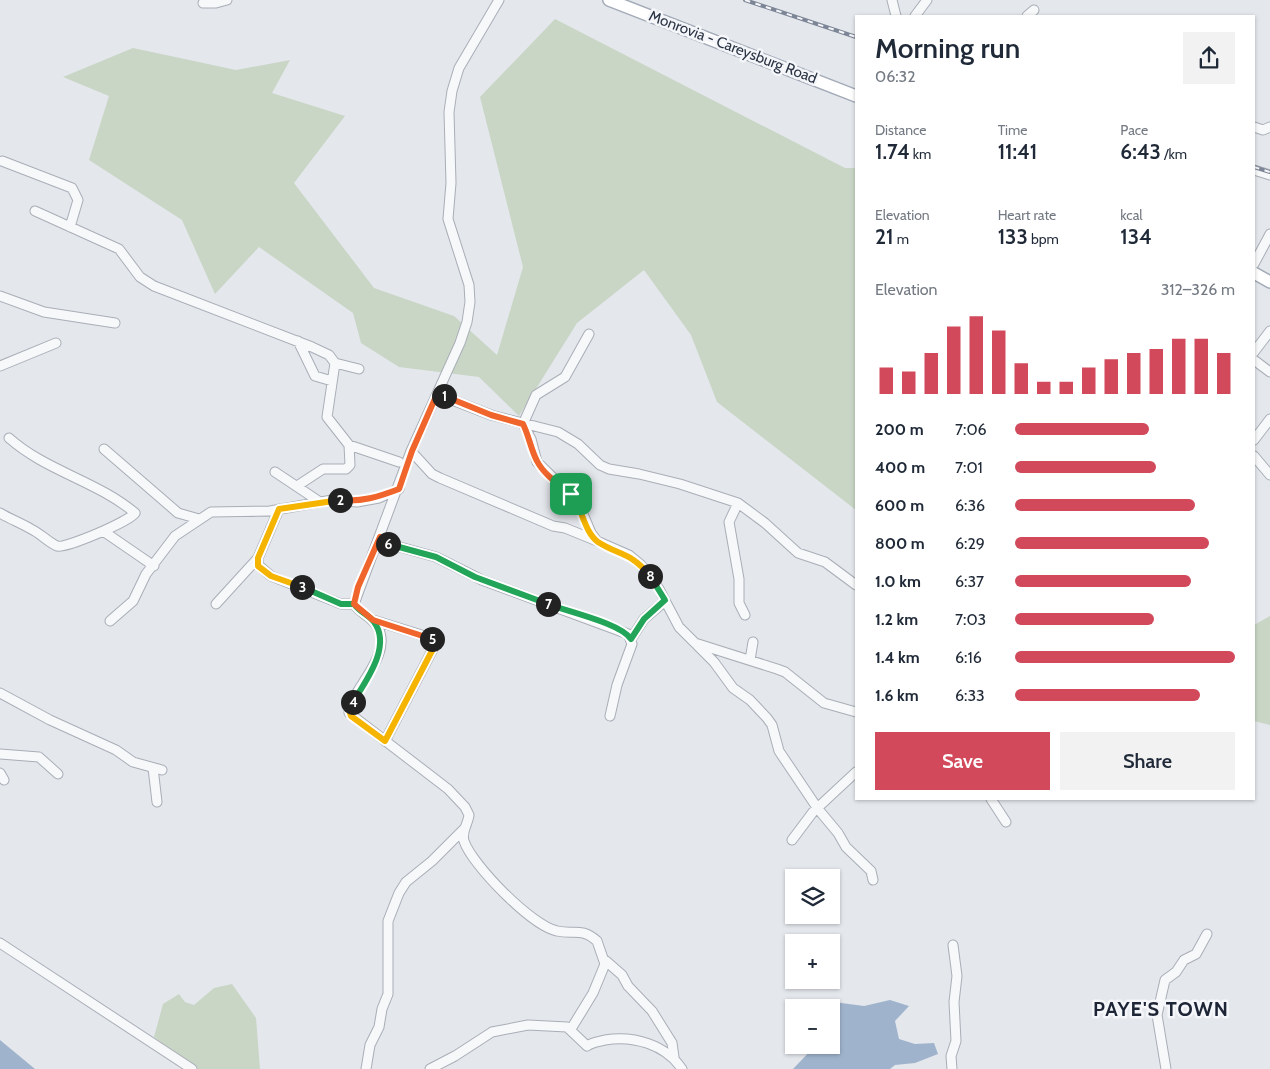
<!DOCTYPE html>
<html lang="en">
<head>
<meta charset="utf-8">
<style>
  :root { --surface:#fff; --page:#f2f2f3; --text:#1f2937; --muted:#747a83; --accent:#d1495b }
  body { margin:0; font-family:Cabin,sans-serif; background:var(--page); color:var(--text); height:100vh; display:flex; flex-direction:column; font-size:19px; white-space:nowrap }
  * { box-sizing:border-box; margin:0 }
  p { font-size:16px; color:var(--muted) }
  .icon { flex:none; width:28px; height:28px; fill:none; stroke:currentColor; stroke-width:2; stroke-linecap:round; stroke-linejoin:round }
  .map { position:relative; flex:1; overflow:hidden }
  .sheet { position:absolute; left:855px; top:15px; width:400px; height:785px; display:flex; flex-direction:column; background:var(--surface); border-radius:0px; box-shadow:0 1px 4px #0004 }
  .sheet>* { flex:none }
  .controls { position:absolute; left:785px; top:869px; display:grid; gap:10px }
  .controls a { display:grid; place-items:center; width:55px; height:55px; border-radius:0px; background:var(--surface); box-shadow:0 1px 4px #0004; font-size:25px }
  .pin { position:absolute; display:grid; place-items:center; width:42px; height:42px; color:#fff; margin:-21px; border-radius:10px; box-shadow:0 2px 8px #0006 }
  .km { position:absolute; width:25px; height:25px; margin:-12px; border-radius:50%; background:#222; color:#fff; font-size:14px; line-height:25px; text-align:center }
  .round { display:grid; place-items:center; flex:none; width:52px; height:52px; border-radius:0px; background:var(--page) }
  .overview { display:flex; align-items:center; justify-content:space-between; height:85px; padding:0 20px }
  h1 { font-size:28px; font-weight:600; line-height:38px }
  .figures { display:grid; grid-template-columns:repeat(3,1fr); gap:8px; height:85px; padding:5px 20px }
  .figures div { display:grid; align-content:center }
  .figures b { font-size:21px; font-weight:600 }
  .figures small { font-size:14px; font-weight:400 }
  .figures p { font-size:14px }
  .chart { height:140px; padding:10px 20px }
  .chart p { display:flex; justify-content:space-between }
  .chart svg { width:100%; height:90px; margin-top:5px; stroke:var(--accent); stroke-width:6 }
  .action { display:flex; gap:10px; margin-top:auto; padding:10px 20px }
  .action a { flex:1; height:58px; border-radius:0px; background:var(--accent); color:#fff; font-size:20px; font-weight:600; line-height:58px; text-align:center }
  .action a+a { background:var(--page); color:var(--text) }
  ul { padding:0 20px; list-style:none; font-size:16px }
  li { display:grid; grid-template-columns:80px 60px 1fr; align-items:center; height:38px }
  li i { height:12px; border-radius:6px; background:var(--accent) }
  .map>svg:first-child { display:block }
</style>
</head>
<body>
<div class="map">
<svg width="1270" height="1069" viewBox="0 0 1270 1069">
  <rect width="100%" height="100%" fill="#e4e7ec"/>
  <path fill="#c9d6c5" d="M555,19l290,149h11v342l-139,-108 -26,-67 -47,-65 -67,53 -58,93 -40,-39 -80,-10 -38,-24 -8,-30 -94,-66 -44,47 -33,-74 -93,-60 20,-64 -46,-19 70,-29 103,22 54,-10 -18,33 73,23 -51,67 80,105 80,28 43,39 26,-88 -43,-170z
    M1270,616v109l-16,-4v-96z
    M232,984l24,34 4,51h-63l-43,-32 9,-33 16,-10 6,8 9,3 20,-17z"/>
  <path fill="#9fb4cc" d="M890,1000l19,6 -14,15 4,18 16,5 19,-1 4,11 -23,9 -20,2 -5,4h-97l23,-24h15v-37l-19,-1 14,-6 38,5z
    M0,1040l35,29h-35z"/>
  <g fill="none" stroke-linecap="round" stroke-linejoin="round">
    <defs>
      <path id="minor" d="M499,0l-40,68 -7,23 -3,21 2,71 -3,36 21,66 1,17 -3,20 -7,21 -49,108 -57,153c6,10 18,12 24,24 15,28 -27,61 -29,85l99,76 17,18 4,8c-1,9 -8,17 -5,26 8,24 68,85 93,90 17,4 24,-4 40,10l8,23 -12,29 -22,36
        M892,0l4,16
        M203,3h13l11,-3
        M915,16l12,-16
        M1027,16l7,-6
        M1254,127l9,3 7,-3
        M2,161l70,27 6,12 -8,27
        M1254,170l16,5
        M35,211l84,38 21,28 14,9 158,61 17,8 6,8 -8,54 22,28 1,20 -4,4h-23l-26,17
        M1254,264l16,-30
        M0,296l44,16 71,11
        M589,334l-24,43 -29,18 -13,29 8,15 6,23 41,40 13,31 6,8
        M298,341l17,35 17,5
        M1254,352l16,-21
        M1254,360l16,12
        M335,363l24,6
        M0,366l56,-23
        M437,394l54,21 67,17 20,12 22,21 9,4 30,5 41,10 58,19 27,20 33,30 27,9 31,23
        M1254,440l16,-21
        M349,445l50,17
        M104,449l74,64 21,6
        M411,451l21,23 8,4 113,48 12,2 32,13 32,14 12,10 18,24 20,38 16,16 82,26 8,3 39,31 32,9
        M1254,456l16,19
        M275,472l45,30
        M738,503l-9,19 10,57v24l6,12
        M0,513c10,6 21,10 31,16 9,4 18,14 26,17 8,3 73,-25 78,-33 -38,-32 -89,-42 -126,-75
        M103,531l51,35
        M380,537l9,7 47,13 46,23 146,54 4,10 -15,41 -7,31
        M258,558v7l13,11 70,28h13
        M216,604l42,-46 21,-49
        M373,620l58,18 3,9 -49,94
        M110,621l23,-20 13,-27 29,-38 36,-24 59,-1 62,-11 25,2 22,-4 20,-9
        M631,639l13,-20 21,-18
        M697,645l17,17 19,26 17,12 17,18 5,7 7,26 39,58 20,24 8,14 25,24 2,9
        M750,660l3,-18
        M0,693l50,27 66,30 17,12 29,8
        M0,754l39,3 19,17
        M153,768l4,34
        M0,773l4,7
        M991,799l15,23
        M792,840l21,-28 43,-40
        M0,943l192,126
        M606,961l16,14 6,11 24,25 20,32 2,14
        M366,1069l4,-24 9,-18 3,-18 6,-15v-73l11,-28 7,-11 26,-21 32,-32
        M430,1069l25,-13 37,-24 36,-7 39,2 20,19c6,-4 11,-4 18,-6 29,-5 61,5 77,29
        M952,1069l-1,-13 5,-15 -2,-39 3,-26 -4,-31
        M1166,1069l-9,-54 8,-35 11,-8 8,-12 12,-6 11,-20"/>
      <path id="major" d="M609,0l247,96
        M1254,273l16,9"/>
    </defs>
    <use href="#minor" stroke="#a9aeb7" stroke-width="11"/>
    <use href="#major" stroke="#a3abb8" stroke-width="14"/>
    <use href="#minor" stroke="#f7f8fa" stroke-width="9"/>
    <use href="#major" stroke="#fff" stroke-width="11"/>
    <defs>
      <path id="rail" d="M745,0l111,37
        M1254,167l16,5"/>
    </defs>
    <use href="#rail" stroke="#7d8696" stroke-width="4"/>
    <use href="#rail" stroke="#f4f6f9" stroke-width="2" stroke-dasharray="5.5" stroke-linecap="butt"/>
  </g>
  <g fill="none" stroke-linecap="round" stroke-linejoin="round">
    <defs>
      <path id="split-1" d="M444,396l47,19 32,9c6,12 8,26 14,37 7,14 23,24 34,33"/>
      <path id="split-2" d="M340,500c22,2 38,-3 59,-11l13,-38 25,-57 7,2"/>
      <path id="split-3" d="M302,587l-31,-11 -13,-10v-8l21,-49 61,-9"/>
      <path id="split-4" d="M302,587l39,17h13c5,8 14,10 20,18 18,24 -8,59 -21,80"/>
      <path id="split-5" d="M353,702l-4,8 2,6 34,25 49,-94 -2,-8"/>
      <path id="split-6" d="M388,544l-8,-7 -22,50 -4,17 19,16 59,19"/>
      <path id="split-7" d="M388,544l48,13 39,20 73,27"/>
      <path id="split-8" d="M548,604c20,8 72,19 83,35l13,-20 21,-19 -15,-24"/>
      <path id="split-9" d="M571,494c11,13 13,38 27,48 22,14 33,10 52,34"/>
    </defs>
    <use href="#split-1" stroke="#fff" stroke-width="10"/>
    <use href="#split-2" stroke="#fff" stroke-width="10"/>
    <use href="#split-3" stroke="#fff" stroke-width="10"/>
    <use href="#split-4" stroke="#fff" stroke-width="10"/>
    <use href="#split-5" stroke="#fff" stroke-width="10"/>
    <use href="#split-6" stroke="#fff" stroke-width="10"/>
    <use href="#split-7" stroke="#fff" stroke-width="10"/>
    <use href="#split-8" stroke="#fff" stroke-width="10"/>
    <use href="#split-9" stroke="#fff" stroke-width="10"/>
    <use href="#split-1" stroke="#f0652b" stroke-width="6"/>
    <use href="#split-2" stroke="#f0652b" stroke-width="6"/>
    <use href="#split-3" stroke="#f5b400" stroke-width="6"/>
    <use href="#split-4" stroke="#22a559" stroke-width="6"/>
    <use href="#split-5" stroke="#f5b400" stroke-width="6"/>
    <use href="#split-6" stroke="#f0652b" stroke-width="6"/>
    <use href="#split-7" stroke="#22a559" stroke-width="6"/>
    <use href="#split-8" stroke="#22a559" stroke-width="6"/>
    <use href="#split-9" stroke="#f5b400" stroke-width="6"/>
  </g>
  <g text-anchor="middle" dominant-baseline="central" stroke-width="5" stroke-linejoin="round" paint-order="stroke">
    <g font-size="15" fill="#2b3445" stroke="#f4f6f9">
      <text transform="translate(733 47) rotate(21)">Monrovia - Careysburg Road</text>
    </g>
    <g font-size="20" font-weight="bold" letter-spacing="1" fill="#1d2536" stroke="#f4f6f9">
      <text x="1161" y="1009">PAYE'S TOWN</text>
    </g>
  </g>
</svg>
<div class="controls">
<a><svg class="icon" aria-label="layers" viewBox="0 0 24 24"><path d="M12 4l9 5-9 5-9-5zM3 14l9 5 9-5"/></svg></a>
<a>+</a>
<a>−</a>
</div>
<div class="pin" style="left:571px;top:494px;background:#1e9e55"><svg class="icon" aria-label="arrive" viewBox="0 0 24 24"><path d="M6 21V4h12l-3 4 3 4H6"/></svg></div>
<b class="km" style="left:444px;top:396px">1</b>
<b class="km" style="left:340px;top:500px">2</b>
<b class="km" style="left:302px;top:587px">3</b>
<b class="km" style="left:353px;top:702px">4</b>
<b class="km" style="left:432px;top:639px">5</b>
<b class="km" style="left:388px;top:544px">6</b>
<b class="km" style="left:548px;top:604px">7</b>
<b class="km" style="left:650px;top:576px">8</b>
<section class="sheet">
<div class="overview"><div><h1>Morning run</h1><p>06:32</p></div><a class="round"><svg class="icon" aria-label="share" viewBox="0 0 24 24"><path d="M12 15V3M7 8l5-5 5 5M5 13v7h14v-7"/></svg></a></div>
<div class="figures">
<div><p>Distance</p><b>1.74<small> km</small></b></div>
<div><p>Time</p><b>11:41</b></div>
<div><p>Pace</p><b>6:43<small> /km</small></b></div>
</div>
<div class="figures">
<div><p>Elevation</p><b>21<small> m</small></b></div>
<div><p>Heart rate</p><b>133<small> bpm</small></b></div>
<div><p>kcal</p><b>134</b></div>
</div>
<div class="chart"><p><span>Elevation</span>312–326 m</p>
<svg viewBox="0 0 160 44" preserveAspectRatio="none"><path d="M5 44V31M15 44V33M25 44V24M35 44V11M45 44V6M55 44V13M65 44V29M75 44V38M85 44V38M95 44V31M105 44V27M115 44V24M125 44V22M135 44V17M145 44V17M155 44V24"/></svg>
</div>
<ul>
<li><b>200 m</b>7:06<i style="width:61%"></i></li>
<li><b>400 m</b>7:01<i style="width:64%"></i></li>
<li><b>600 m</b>6:36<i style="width:82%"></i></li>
<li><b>800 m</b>6:29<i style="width:88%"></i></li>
<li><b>1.0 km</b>6:37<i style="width:80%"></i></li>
<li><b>1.2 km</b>7:03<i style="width:63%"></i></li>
<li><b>1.4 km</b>6:16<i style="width:100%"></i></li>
<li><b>1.6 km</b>6:33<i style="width:84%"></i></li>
</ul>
<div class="action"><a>Save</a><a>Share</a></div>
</section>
</div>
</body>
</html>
